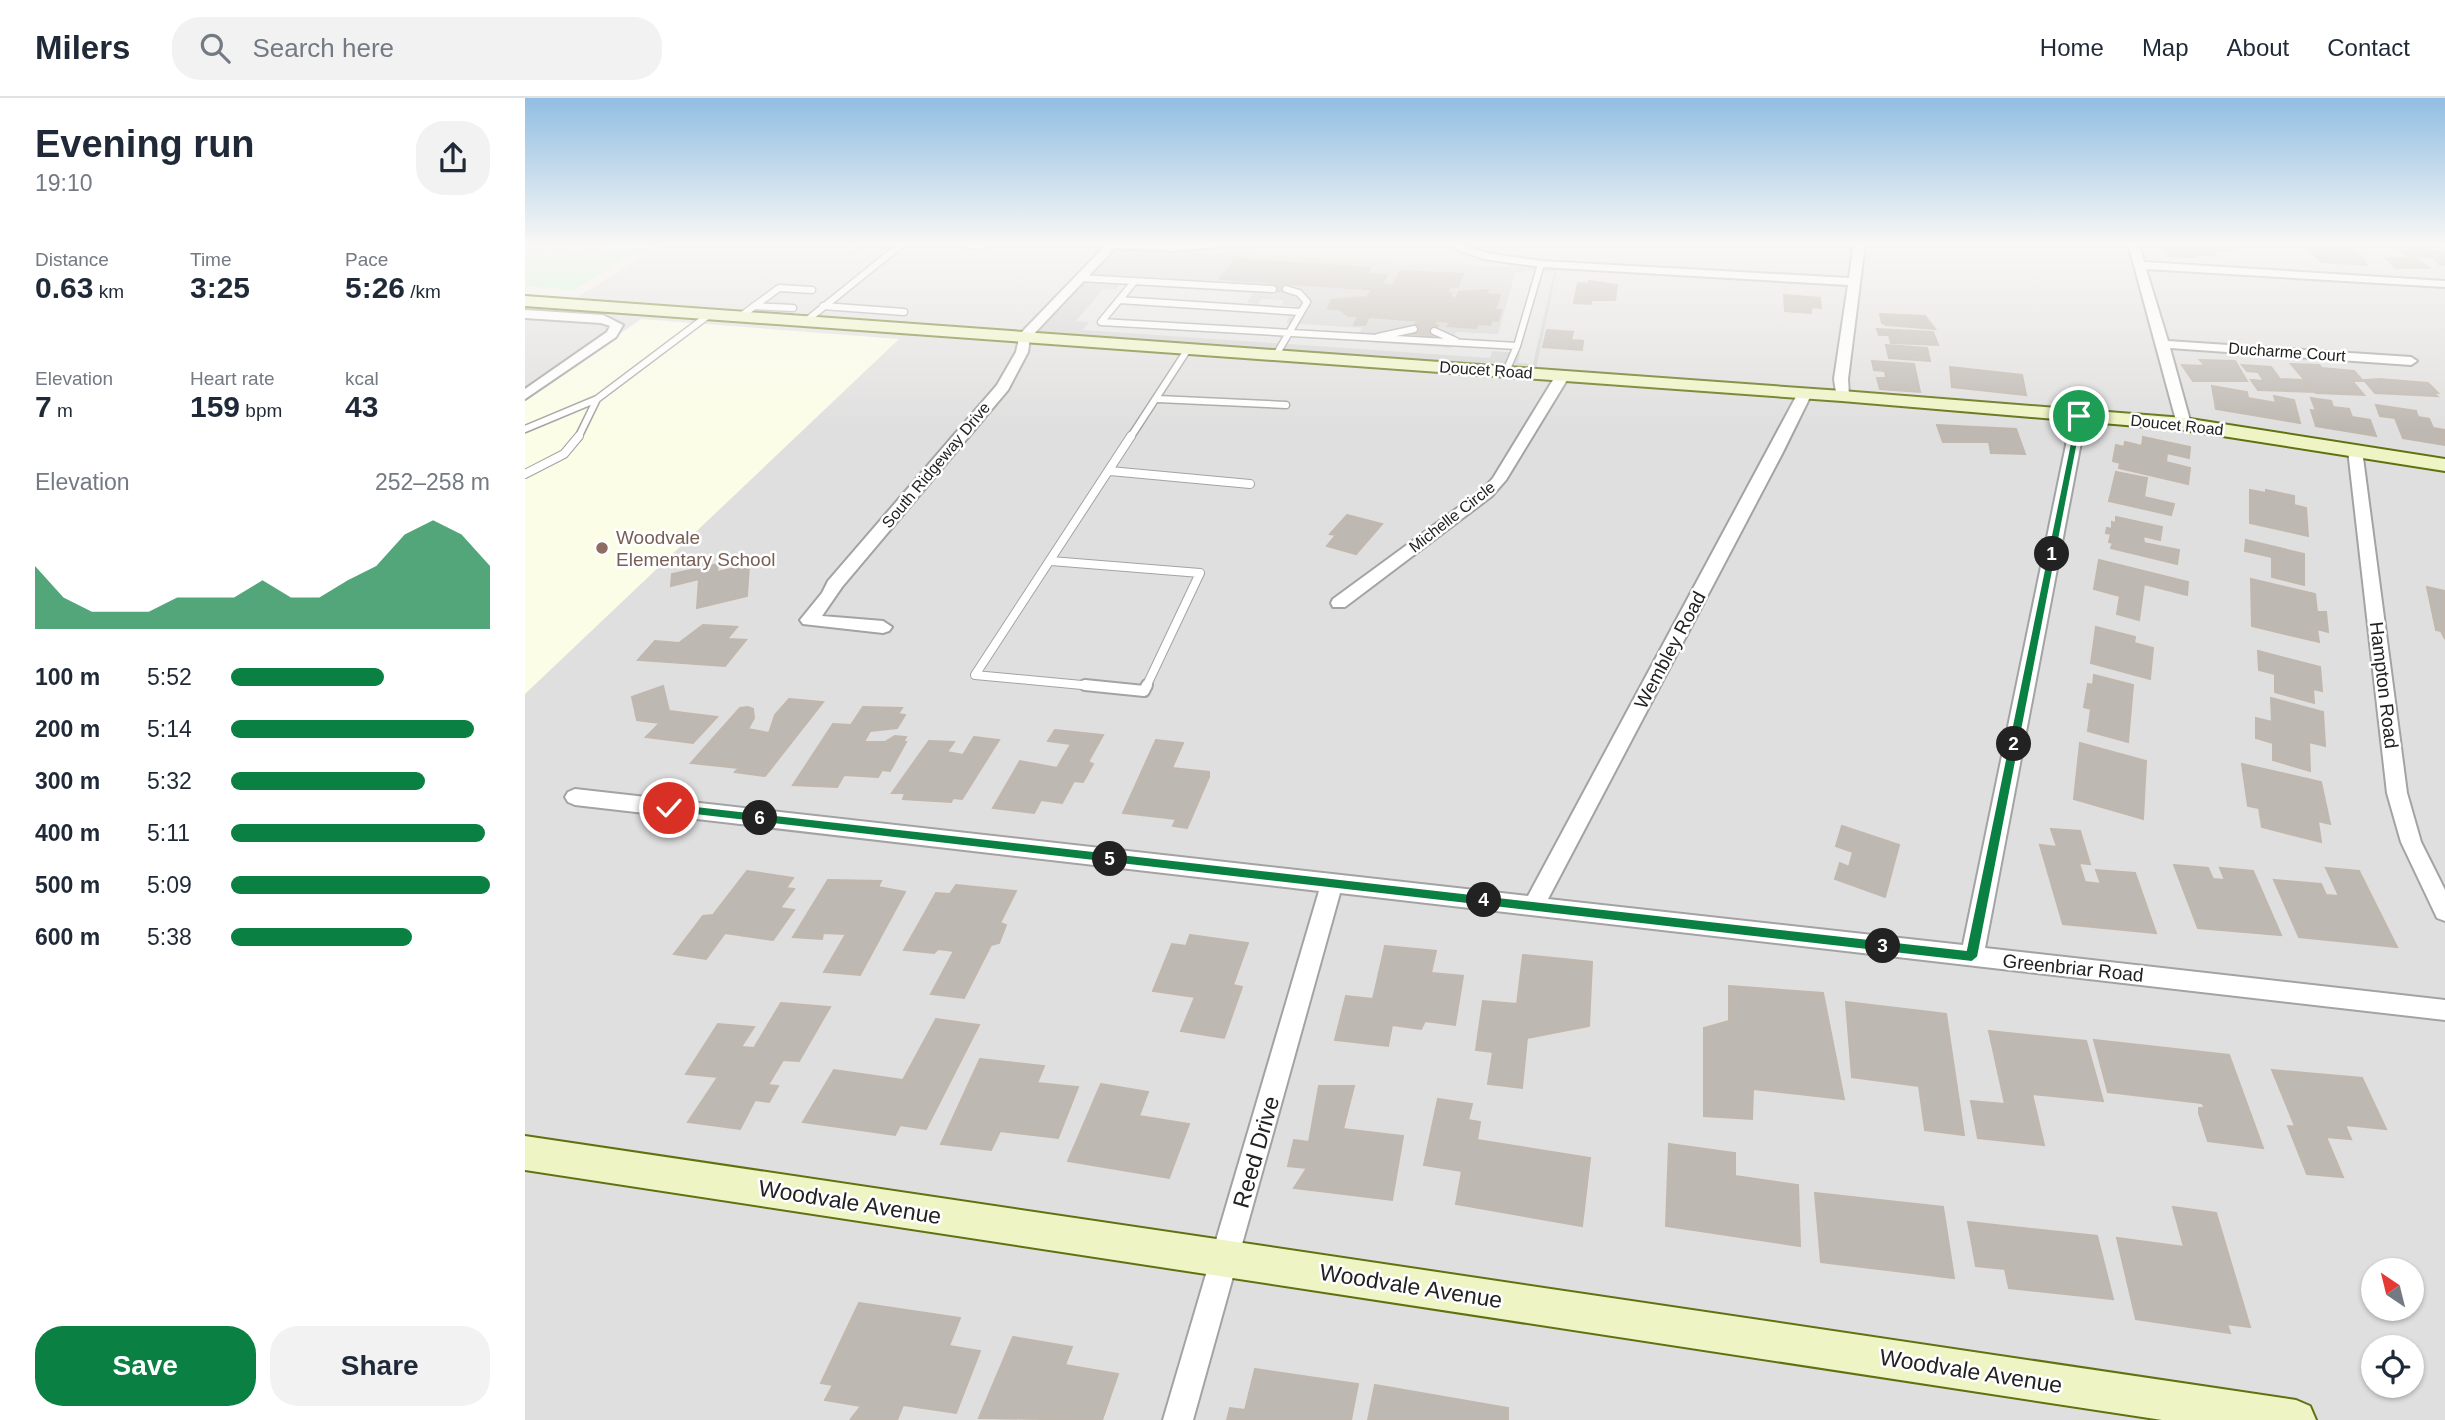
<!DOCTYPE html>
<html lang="en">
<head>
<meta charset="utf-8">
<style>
  :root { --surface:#fff; --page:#f2f2f3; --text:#1f2937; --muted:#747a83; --line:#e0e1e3; --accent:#0b8043 }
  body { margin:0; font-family:Arial,sans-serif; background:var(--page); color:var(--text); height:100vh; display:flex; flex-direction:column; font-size:26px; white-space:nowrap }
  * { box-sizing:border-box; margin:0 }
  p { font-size:23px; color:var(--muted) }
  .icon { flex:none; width:38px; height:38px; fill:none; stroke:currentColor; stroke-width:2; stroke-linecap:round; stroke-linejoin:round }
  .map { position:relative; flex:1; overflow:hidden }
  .side { display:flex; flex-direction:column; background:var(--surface); width:525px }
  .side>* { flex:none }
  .needle { width:46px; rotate:325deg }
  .buttons { position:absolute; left:1836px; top:1160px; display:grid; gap:14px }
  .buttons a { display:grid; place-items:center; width:63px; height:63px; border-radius:50%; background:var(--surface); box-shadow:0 2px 5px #0004; font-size:35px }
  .pin { position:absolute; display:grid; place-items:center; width:60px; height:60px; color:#fff; margin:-30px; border:4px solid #fff; border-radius:50%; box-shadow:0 2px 7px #0007 }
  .km { position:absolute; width:35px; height:35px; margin:-18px; border-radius:50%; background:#222; color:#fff; font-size:19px; line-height:35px; text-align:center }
  .round { display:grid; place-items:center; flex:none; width:74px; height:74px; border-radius:28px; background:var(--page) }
  .overview { display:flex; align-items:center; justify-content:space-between; height:119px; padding:0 35px }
  h1 { font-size:38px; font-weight:800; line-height:52px }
  .stats { display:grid; grid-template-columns:repeat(3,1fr); gap:10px; height:119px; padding:7px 35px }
  .stats div { display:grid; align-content:center }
  .stats b { font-size:30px; font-weight:800 }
  .stats small { font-size:19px; font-weight:400 }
  .stats p { font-size:19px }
  .chart { height:196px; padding:14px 35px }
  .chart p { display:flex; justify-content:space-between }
  .chart svg { width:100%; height:126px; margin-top:7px; fill:var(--accent); opacity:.7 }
  .button { display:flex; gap:14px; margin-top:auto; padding:14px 35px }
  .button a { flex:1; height:80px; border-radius:28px; background:var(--accent); color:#fff; font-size:28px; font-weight:800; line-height:80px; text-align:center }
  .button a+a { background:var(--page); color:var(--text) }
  ul { padding:0 35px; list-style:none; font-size:23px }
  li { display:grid; grid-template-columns:112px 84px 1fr; align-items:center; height:52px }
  li i { height:18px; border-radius:9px; background:var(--accent) }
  header { display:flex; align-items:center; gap:42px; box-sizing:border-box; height:98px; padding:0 35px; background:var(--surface); border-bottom:2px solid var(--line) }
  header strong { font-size:33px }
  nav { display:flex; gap:38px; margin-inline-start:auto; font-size:24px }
  .search { width:490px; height:63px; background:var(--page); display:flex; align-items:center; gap:18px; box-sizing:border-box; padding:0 24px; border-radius:28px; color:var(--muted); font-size:26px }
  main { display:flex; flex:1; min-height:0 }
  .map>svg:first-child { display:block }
</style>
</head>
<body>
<header>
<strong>Milers</strong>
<div class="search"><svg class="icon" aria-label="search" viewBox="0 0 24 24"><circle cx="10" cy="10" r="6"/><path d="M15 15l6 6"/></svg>Search here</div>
<nav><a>Home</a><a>Map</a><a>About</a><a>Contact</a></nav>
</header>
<main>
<section class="side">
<div class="overview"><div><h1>Evening run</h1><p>19:10</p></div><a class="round"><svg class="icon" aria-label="share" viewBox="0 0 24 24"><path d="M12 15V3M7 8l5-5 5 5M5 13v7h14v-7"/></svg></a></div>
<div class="stats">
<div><p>Distance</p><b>0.63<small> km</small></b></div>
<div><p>Time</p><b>3:25</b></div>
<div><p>Pace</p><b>5:26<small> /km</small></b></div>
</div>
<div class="stats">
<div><p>Elevation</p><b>7<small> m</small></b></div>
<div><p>Heart rate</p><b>159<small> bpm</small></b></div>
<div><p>kcal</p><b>43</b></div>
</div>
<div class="chart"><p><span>Elevation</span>252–258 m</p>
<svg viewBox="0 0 160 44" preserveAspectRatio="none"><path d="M0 44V22L10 33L20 38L30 38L40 38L50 33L60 33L70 33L80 27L90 33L100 33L110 27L120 22L130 11L140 6L150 11L160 22V44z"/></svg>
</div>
<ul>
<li><b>100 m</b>5:52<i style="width:59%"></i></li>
<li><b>200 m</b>5:14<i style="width:94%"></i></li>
<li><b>300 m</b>5:32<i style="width:75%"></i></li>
<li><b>400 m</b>5:11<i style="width:98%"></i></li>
<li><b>500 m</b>5:09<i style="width:100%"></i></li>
<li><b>600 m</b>5:38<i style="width:70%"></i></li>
</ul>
<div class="button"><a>Save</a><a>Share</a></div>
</section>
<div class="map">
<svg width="1920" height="1322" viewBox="0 0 1920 1322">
  <rect width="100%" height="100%" fill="#f1efe9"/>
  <path fill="#e0dfdf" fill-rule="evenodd" d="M140,145h1780v1177h-1920v-1122l46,3zM1848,1172h38v39h-38zM1848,1250h38v38h-38z"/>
  <path fill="#fbfde7" d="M116,221l258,20 -374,355v-293z"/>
  <path fill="#d0d0d0" d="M591,151l441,20 -21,100 -501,-35z"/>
  <path fill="#ccf5d2" d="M90,145h34l-75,47 -49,-4v-32l40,3 6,-4 25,2z"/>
  <path fill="#e2e2e2" d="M1000,172l29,2 -21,92 -15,-1 2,-10 -28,-2 -2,7 -407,-28 6,-8 -13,-1 27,-32 12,1 4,-5 133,8 -5,10 11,1 3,-5 23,1 -2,5 13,1 -9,17 76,5 -6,13 95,7 5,-16 42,2 17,-61h9z"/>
  <path fill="#beb8b2" stroke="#c1b7ad" stroke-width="2" d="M1635,145h68l5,8 -21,-1 4,6 -19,-2 1,2 -5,1 -25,-1z
    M1805,145h30l4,4 -16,-1 8,9h5l6,10 -46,-3 -12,-13 27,1z
    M1875,145h16l15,14 -17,-1 15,12h-33l-10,-10 24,1 -16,-14h8z
    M1902,152l18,2v13h-5z
    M710,161l135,9 -3,6 20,1 -5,10 4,1 -3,4 -94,-6 -5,8 -12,-1 5,-8 -57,-4z
    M875,173l63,3 -5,13 -45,-1 -19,-2z
    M1064,183l28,4 -2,15h-24v4l-17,-1 4,-20 10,1z
    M861,187l63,4 -2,4h4l-1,4 6,1 3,-6 29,-2 -2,4 14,1 -5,15h6l-3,11 -6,-1 -2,5 -12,-1 -2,4 -28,-2 2,-4 -14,-1 -2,4h4l-5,11 -21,-2 4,-11 5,-2 -52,-4 -4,8h-11l4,-9h-10l-8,-7h-12l4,-9 35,-3 4,-6 11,1z
    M1259,197l36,3 1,10 -10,-1v6l-26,-2z
    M1355,216l45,2 10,13 -49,-4 -4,-2z
    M1352,231l56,3 5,13 -47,-2 -2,-8h-10z
    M1022,232l26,2 -2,8 12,1 -1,9 -39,-3z
    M1361,247l41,3 3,13 -41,-3z
    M1675,262l35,1 12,20h-54l-11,-16 23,1z
    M1347,263l42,3 6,28 -40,-3 -3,-11h9l-1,-7 -11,-1z
    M1766,266l28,1 3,3 32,3 9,10h-11l12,14 -48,-2z
    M1717,267l29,2 9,12 23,1 11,12 -56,-2 -7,-10 13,1 -6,-9 -11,-1z
    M1425,269l72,8 4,20 -74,-8z
    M1854,281l49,4 10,10h-5l4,3 -62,-3 -11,-13z
    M1687,288l35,6 1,6 28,5 -2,-7 20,4 6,23 -84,-14z
    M1786,300l20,3 2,6 16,2 3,8 18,3 6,16 -60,-10 -5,-16 5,1z
    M1851,307l40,6 2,6 11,2 4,9 12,2v15l-42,-7 -8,-20 -15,-2z
    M1412,327l79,4 9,25 -34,-1 -2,-11h-46z
    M1618,339l47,10 -1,11 -22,-5 -1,9 24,6 -2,16 -69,-16 1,-5 -7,-2 3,-16 8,2 1,-5 17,4z
    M1591,374l31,6 -3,19 30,7 -3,11 -62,-14z
    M1725,392l16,3v-3l28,6v9l12,3 2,28 -58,-13z
    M822,417l35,9 -26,30 -29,-8 9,-11 -6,-1z
    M1591,419l46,10 -2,13 -17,-4 1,7 35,7 -2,14 -66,-16 2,-5 -4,-1 2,-8 -5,-1 1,-5 5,1v-7l4,1z
    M1721,442l58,14v31l-32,-8v-20l-27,-6z
    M1574,462l89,22 -1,13 -43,-11 -5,36 -22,-6 3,-18 -26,-7z
    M193,466l-1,8 32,-7 -2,31 -50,12 2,-29 -28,7 1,-12z
    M1726,481l64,15 2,18h9l2,20 -11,-3 2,13 -67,-16z
    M1902,489l18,4v48l-4,-8 -5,-1z
    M178,527l34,2 -10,12 19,1 -21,26 -87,-6 17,-19 24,2z
    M1571,529l39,10 -1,6 19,5 -3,31 -59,-16z
    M1733,553l62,16 2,24 -9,-2 1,14 -39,-11v-18l-16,-4z
    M1569,577l39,10 -5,57 -40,-11 3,-22 -7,-2 4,-23 5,1z
    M138,588l6,25 48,6 -24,26 -47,-6 14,-14 -23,-3 -5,-23z
    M1746,600l52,14 2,34 -16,-4 1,29 -37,-11v-17l-17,-5v-20l16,4z
    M264,601l34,3 -58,74 -30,-4 4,-4 -48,-5 49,-55 8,-1 5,2 1,9 -6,11 21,4 6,-18z
    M338,609l39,1 -4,6 7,1 -8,13 -27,3 -6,11h21l10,-6 11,1 -3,5h3l-16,29 -8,-1 -4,7 -34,-2 -7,12 -44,-2 40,-61 18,1z
    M530,632l48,5 -15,27 5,2 -10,18 -9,-1 -12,22 -21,-3 -7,13 -41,-5 27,-47 37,7 14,-24 -23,-3z
    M449,639l25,3 -37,59 -9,-1 -2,4 -48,-3 2,-6h-13l37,-52 25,1 -7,10 16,3z
    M631,642l27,3 -11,25 37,4v5l-22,51 -14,-2 3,-7 -53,-6z
    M1555,645l66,18 -3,58 -69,-20z
    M1717,666l79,18 9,42 -12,-3 3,21 -59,-15 -3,-19 -11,-2z
    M1317,728l57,19 -14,52 -50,-18 5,-16 9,4 4,-15 -17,-6z
    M1526,731l29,2 10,33 -11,-1 6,19 16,2 -5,-14 39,3 21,60 -93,-9 -23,-79 17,2z
    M1649,767l34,3 5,11 12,1 -5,-12 33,3 28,64 -83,-7z
    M1801,770l33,3 38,76 -98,-10 -25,-57 47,4 5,11 13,1z
    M222,773l46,7 -7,10 8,1 -14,19 14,2 -21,30 -48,-7 -19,26 -32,-5 29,-38 10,-1z
    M303,782l53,1 -3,6 27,5 -45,83 -36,-3 22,-38 -23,-1 -1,6 -29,-2z
    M431,787l60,6 -16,32 6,2 -7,18 -8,2 -27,53 -33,-4 23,-43 -16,-2 -4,4 -30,-3 32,-57 14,1z
    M665,837l58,8 -15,42 9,2 -18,51 -43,-7 14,-34 -42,-6 19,-47 14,2z
    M860,848l51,5 -5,22 32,3 -8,49 -30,-4 -4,8 -29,-4 -4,21 -53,-6 11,-44 27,3z
    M998,857l69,7 -3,64 -62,12 -5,50 -34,-4 5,-32 -17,-2 7,-49 34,3z
    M1204,888l94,7 21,106 -91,-10 -1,30 -48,-3v-88l25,-7z
    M1321,904l100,12 18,121 -39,-5 -6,-44 -67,-9z
    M256,905l49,4 -31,54 -16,-1 -15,25 10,1 -9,16 -14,-2 -15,29 -52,-7 30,-45 -32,-3 32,-50 36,3 -13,20 13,1z
    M411,921l43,6 -53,104 -26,-4 -5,10 -92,-13 31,-52 69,10z
    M1464,933l97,10 17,60 -71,-7 12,51 -66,-7 -7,-37 34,3z
    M1569,942l135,15 34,93 -55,-7 -9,-28v-5h6l-3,-5 -94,-11z
    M455,961l64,7 -7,17 41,4 -20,51 -58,-7 -9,19 -50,-6z
    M1747,972l90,8 24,51 -41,-4 6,14 -25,-2 17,40 -36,-3 -19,-48 17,1 -10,-1z
    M576,986l47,8 -9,24 50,8 -20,54 -101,-17z
    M794,988h35l-11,43 60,7 -11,64 -98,-12 13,-20 -19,-2 6,-26 15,2z
    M913,1001l34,5 -4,16 12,2 -3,18 113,18 -8,68 -126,-22 6,-33 -38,-6z
    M1144,1046l66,9v23l63,9 2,61 -134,-20z
    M1290,1095l128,14 11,71 -133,-16z
    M1648,1109l43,6 34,114 -23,-3 3,9 -94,-14 -19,-81 67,9z
    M1443,1124l129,14 16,63 -104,-11 -4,-19 -29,-3z
    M334,1205l101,15 -11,28 31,5 -24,62 -53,-8 -6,15h-36l-10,-1 10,-13 -36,-6 8,-15 -12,-2z
    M488,1239l59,10 -7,18 53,9 -16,46 -123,-2z
    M730,1271l103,15 -7,36h-124l3,-12 15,2z
    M850,1287l133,23v12h-140z"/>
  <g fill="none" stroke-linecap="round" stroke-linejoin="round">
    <defs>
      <path id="lane-far2" d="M427,145l31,3
        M328,150l6,-5
        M555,180l193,11
        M609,184l-33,40 416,24 24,-82
        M594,202l182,12
        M229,208l39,2
        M298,208l81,6
        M216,218l38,-28 33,2
        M281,223l97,-78
        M909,233l22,10
        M853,239l36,-8
        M751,257l31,-53 -8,-9 -13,-4
        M981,273l11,-25
        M633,301l128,6
        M0,331l72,-30 113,-85
        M53,340l19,-39
        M605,340l58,-89"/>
      <path id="lane-far1" d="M585,373l140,13
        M0,376l39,-20 15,-18
        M526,463l149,12 -54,114
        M578,589l-128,-12 156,-239"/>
      <path id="lane" d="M560,587l59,6 3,-6"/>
      <path id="street" d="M583,145h125l-5,3 -54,5 -59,-3 -85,90 -2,14 -20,38 -166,197 -20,29 61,5 9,6 -3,4 -6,2 -80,-9 -3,-4 22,-27 6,-12 169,-196 19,-33 4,-18z
        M915,145h17l29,10 55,8 308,17 5,-35h11l-17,136 1,17 -7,4 -5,-1 -3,-20 14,-94 -307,-18 -57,-8z
        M1603,145h11l5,19 301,19v6l-299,-18 22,72 243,16 6,4 -6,4 -241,-17 21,76 -7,4 -7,-4z
        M0,212l78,5 20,10 -7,12 -91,62v-10l82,-57 3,-6 -9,-3 -76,-5z
        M1038,273l7,4 -64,105 -14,16 -147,111h-12l-2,-4 2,-4 149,-109 11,-12 63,-103z
        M1280,291l7,4 -30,61 -234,445 415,46 109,-529 7,-4 7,4 -101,532 460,52v20l-1105,-127 -147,527h-30l156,-529 -744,-86 -7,-3 -3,-5 3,-5 7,-3 953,107 270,-503z
        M1830,348l7,4 45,343 14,49 24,48v31l-8,-3 -36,-76 -14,-49 -39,-343z"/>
      <path id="secondary" d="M0,198l1317,95 342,27 261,41v12l-261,-41 -342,-29 -1317,-95z
        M0,1038l1771,264 14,6 6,14h-154l-1637,-250z"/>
    </defs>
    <use href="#lane-far2" stroke="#a3a3a3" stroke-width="9"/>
    <use href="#lane-far1" stroke="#a3a3a3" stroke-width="10"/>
    <use href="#lane" stroke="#a3a3a3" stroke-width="14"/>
    <use href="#street" stroke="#a3a3a3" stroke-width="4"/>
    <use href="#secondary" stroke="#607110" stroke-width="4"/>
    <use href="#lane-far2" stroke="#fff" stroke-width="6"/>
    <use href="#lane-far1" stroke="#fff" stroke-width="8"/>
    <use href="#lane" stroke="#fff" stroke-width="10"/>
    <use href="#street" fill="#fff" fill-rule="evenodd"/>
    <use href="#secondary" fill="#eff4c4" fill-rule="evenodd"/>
  </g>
  <linearGradient id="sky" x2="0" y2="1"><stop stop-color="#91bee2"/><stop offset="0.44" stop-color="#f9f8f5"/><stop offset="1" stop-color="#f9f8f5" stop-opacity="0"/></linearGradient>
  <rect width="1920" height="331" fill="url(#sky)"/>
  <path fill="#0b8043" stroke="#fff" stroke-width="2" d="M1551,316l7,2 -105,541 -6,5 -1303,-150 -6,-4 6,-5 1297,147z"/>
  <circle fill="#8d6e63" stroke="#fff" stroke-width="2.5" cx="77" cy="450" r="7"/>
  <g text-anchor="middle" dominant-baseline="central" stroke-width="5" stroke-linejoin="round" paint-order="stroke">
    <g font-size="16" fill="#222" stroke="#fff">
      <text transform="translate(1762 254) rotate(4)">Ducharme Court</text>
      <text transform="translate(961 272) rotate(4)">Doucet Road</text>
      <text transform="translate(1652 327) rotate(6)">Doucet Road</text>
      <text transform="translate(411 367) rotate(-50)">South Ridgeway Drive</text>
      <text transform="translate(927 419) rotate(-38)">Michelle Circle</text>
    </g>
    <g font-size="19" fill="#785e54" stroke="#fff" text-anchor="start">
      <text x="91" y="439">Woodvale<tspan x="91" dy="22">Elementary School</tspan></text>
    </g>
    <g font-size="19" fill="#222" stroke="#fff">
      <text transform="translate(1145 552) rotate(-62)">Wembley Road</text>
      <text transform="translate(1859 587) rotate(83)">Hampton Road</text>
      <text transform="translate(1548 870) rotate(6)">Greenbriar Road</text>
    </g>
    <g font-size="23" fill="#222" stroke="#fff">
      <text transform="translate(731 1054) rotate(-74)">Reed Drive</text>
      <text transform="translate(325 1104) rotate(9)">Woodvale Avenue</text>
      <text transform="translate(886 1188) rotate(9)">Woodvale Avenue</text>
      <text transform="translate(1446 1273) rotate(9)">Woodvale Avenue</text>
    </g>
  </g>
</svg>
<div class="buttons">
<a><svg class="needle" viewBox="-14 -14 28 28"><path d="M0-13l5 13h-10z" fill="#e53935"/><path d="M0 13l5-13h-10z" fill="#747a83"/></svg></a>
<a><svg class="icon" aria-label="locate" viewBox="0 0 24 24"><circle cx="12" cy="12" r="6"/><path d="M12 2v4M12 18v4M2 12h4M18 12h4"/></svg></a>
</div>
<div class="pin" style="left:1554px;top:318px;background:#1e9e55"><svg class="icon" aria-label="arrive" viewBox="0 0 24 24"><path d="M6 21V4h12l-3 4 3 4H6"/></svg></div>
<div class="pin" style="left:144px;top:710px;background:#d93025"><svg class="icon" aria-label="check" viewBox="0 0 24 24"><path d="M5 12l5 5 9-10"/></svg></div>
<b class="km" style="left:1527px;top:456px">1</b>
<b class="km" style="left:1489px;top:646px">2</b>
<b class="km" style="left:1358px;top:848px">3</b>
<b class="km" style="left:959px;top:802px">4</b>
<b class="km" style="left:585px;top:761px">5</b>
<b class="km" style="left:235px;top:720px">6</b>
</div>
</main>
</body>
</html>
